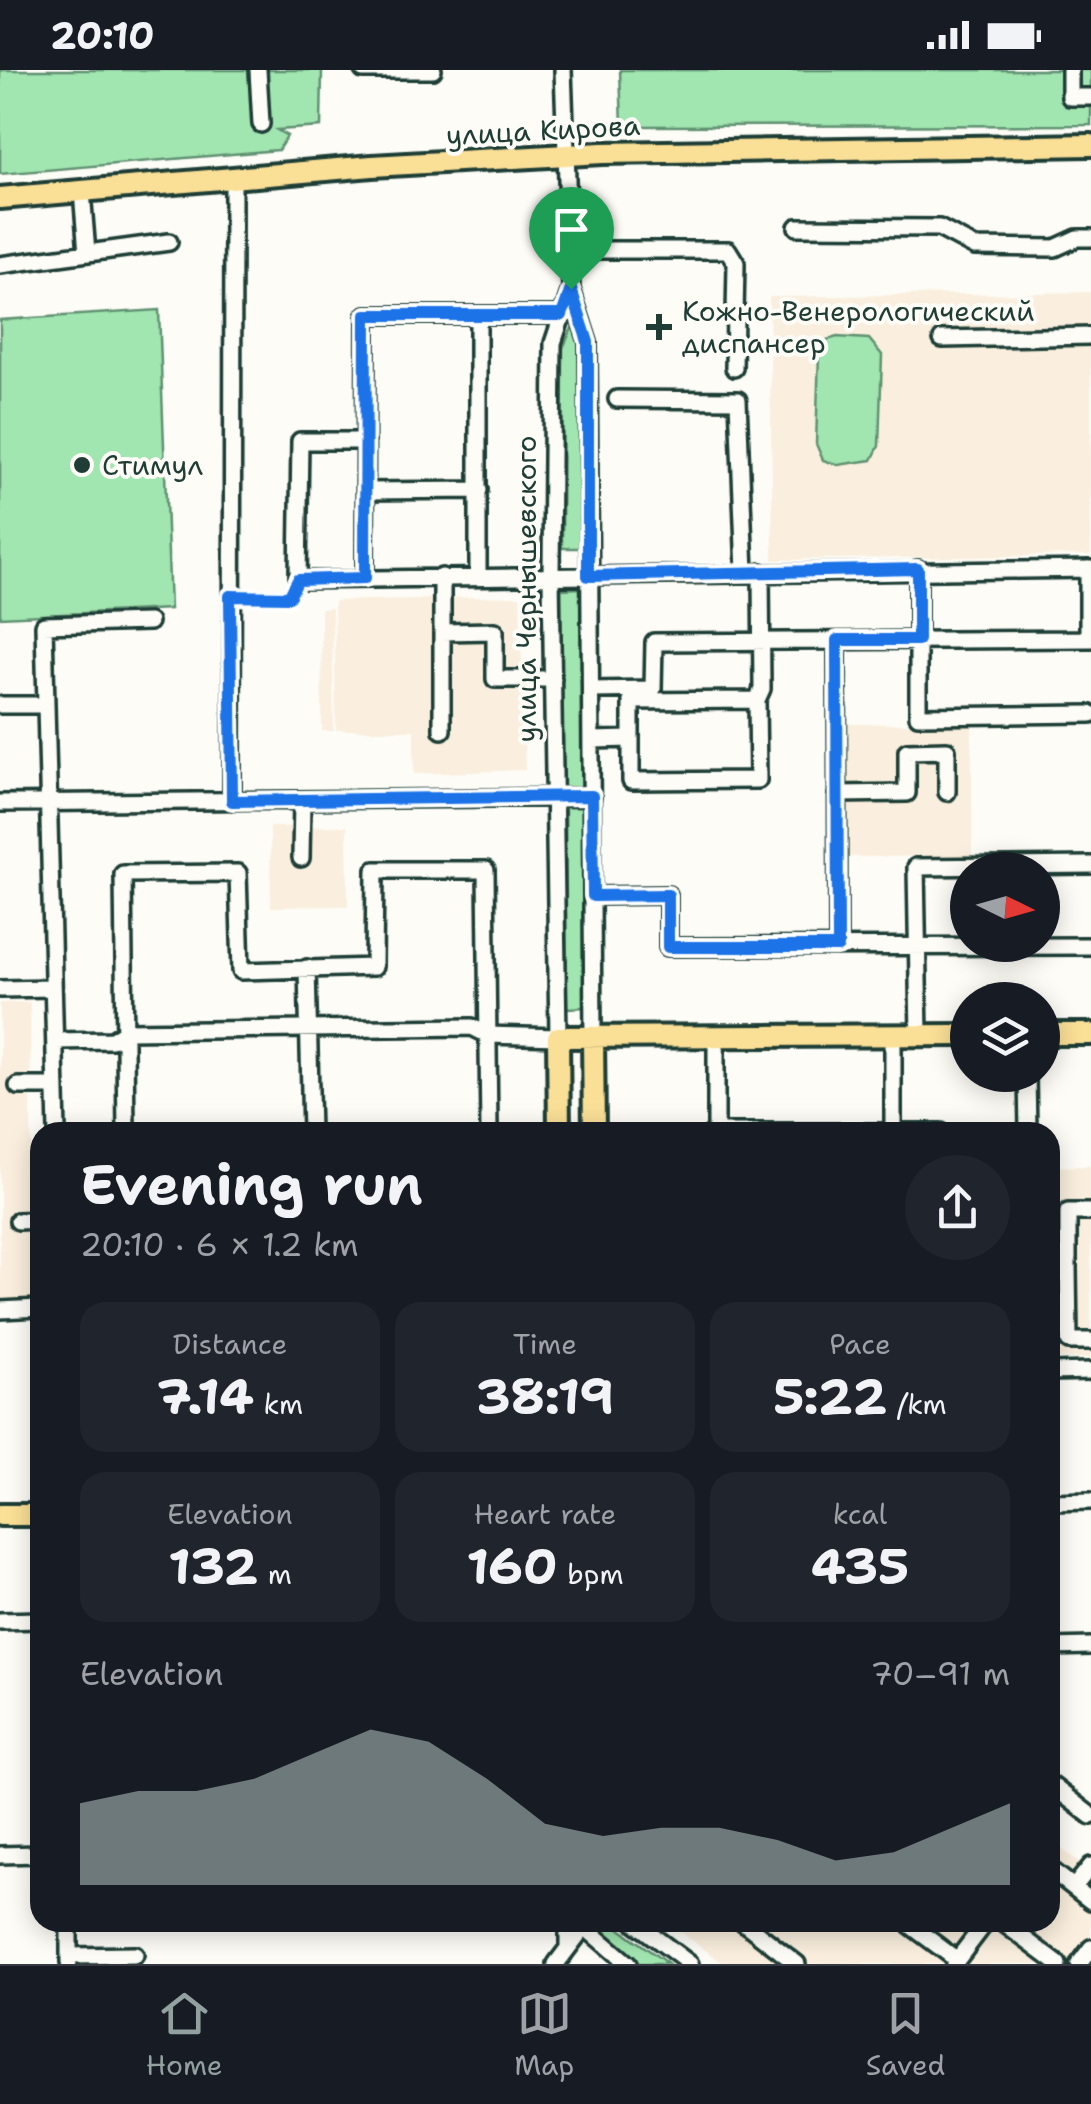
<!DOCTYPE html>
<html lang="en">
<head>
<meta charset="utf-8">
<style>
  :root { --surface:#171b24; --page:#20242c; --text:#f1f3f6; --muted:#9ea1a6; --line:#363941; --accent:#92a19f }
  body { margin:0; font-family:"Shantell Sans",sans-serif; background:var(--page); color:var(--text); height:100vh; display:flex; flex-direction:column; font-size:38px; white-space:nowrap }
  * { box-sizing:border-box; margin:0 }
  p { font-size:32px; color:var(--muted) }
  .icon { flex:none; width:55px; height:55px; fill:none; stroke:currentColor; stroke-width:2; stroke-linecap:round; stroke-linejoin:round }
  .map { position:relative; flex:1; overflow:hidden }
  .panel { position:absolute; left:30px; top:1052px; width:1030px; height:810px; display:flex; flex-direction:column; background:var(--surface); border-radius:30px; box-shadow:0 5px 25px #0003 }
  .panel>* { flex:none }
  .needle { width:65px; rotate:95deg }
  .controls { position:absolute; left:950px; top:782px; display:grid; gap:20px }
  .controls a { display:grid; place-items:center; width:110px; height:110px; border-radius:50%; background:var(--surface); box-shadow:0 5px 25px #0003; font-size:50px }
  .pin { position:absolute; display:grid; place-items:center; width:85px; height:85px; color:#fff; margin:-102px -42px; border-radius:50% 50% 50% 0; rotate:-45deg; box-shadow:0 0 10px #0007 }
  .pin .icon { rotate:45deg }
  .round { display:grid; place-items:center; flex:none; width:105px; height:105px; border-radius:52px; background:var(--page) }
  .summary { display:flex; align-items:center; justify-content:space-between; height:170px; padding:0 50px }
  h1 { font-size:55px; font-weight:700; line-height:75px }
  .figures { display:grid; grid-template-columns:repeat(3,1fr); gap:15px; height:170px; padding:10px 50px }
  .figures div { display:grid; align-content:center; border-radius:25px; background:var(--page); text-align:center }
  .figures b { font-size:50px; font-weight:700 }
  .figures small { font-size:28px; font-weight:400 }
  .figures p { font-size:28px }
  .chart { height:280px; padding:20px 50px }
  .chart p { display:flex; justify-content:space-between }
  .chart svg { width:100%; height:180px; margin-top:10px; fill:var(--accent); opacity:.7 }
  .status { display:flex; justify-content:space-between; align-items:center; height:70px; padding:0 50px; background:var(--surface); direction:ltr }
  .status svg { height:28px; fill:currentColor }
  .tabs { display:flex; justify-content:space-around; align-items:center; height:140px; border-top:2px solid var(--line); background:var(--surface); font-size:28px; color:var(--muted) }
  .tabs a { display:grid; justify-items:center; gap:5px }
  .tabs .on { color:var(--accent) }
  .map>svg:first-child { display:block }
</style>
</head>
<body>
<div class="status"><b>20:10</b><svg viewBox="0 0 49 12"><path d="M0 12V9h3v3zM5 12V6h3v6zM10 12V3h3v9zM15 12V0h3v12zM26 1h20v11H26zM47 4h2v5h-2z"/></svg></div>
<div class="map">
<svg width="1091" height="1894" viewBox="0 0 1091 1894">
  <rect width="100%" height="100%" fill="#fdfcf7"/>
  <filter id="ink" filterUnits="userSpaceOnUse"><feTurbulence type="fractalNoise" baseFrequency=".01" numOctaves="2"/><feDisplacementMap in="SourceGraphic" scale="20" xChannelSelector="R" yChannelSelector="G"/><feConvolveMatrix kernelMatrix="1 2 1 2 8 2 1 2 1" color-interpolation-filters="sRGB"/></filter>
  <g filter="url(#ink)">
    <path fill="#faefde" d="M1091,222v263l-318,5 -4,-263z
      M520,526l5,174 -111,4v-44h-78l-2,-129z
      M332,538l2,123h-12l-1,-122z
      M972,653v133l-127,1v-133z
      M347,756l1,80 -77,1 -1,-80z
      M30,932l3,299h-33v-298z
      M1091,1096v192l-39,1 -2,-192z
      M1050,1770l41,31v93h-367l-55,-41 381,-1z"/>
    <path fill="#a1e5b0" stroke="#609172" stroke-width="2.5" d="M0,0h322l-1,57 -44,3 10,6 -9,14 -278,24z
      M620,0h471v55l-469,1z
      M159,240l11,299 -170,8v-297z
      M574,254l8,24v200h-20l1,-200z
      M837,267l32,2 13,16 -3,91 -7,14 -34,5 -15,-5 -7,-16 3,-91 5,-12z
      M581,518l1,201h-19l-2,-200z
      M565,737h20l1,200 -19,1z
      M603,1853h9l56,41h-30l-43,-32z"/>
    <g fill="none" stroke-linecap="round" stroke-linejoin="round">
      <defs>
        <path id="minor" d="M258,0l3,54
          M363,0h70
          M563,0l8,219 17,53 5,695
          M1070,0v27h21
          M82,121l5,62
          M797,157l142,1 36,19 80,1 22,-10h14
          M569,180h159l8,13 -2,105
          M0,195l169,-23
          M478,245v262
          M942,269l149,-3
          M617,329l121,1 7,172
          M366,371h-66l-2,139 793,-11
          M366,421l113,-1
          M918,499v147l173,-2
          M365,508l1,-263h197
          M442,562l53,-1v48h58
          M1088,569v-70
          M837,571l1,306
          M591,620l62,-1 1,-47 437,-3
          M757,630l5,-11 -1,-117
          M0,635h46l11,427
          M46,635l-2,-80 105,-3
          M442,660v-153
          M592,670l39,-1v42l127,-1 -1,-80 -126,1v38
          M837,724l70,-1v-42l40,-1v42
          M232,731l1,-624
          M0,733l592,-6
          M301,788l1,-58
          M593,826l75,-1v52l423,-1
          M307,898l4,164
          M0,919l53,-1
          M893,966v94
          M919,966l-3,-169 175,-2
          M55,971l57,-1 14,-9 346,-4 16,8 70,2 -7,-461 2,-233 18,-54
          M1027,1005l1,57
          M18,1016h38
          M126,1062l-3,-258 115,-1 3,98 133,-4 1,-97h111l3,262
          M713,1062h228
          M716,1062v-94
          M18,1151l22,-1
          M1068,1199l1,72h22
          M1050,1200l18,-1v-57h23
          M0,1240l40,-2
          M1050,1302l41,-1
          M1050,1432l41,-1
          M0,1551l40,-1
          M1050,1577l41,-1
          M1050,1714l41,32
          M0,1785l40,-1
          M1050,1799l41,32
          M1074,1817l17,-21
          M69,1852v41
          M568,1852v26
          M579,1852l49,42
          M634,1852l56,42
          M743,1852l54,42
          M906,1852l51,38
          M1002,1852l56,42
          M69,1886l66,-1
          M556,1894l31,-41
          M954,1894l32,-42
          M1079,1894l12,-16"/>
        <path id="major" d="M0,128l372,-32 230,-13 489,-8
          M1042,964h49
          M593,967l1,95
          M559,1062l-1,-95 410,-2
          M0,1445h40"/>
      </defs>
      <use href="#minor" stroke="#1f3d34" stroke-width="22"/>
      <use href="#major" stroke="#1f3d34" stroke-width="28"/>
      <path stroke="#1f3d34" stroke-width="2.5" stroke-dasharray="10 8" stroke-linecap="butt" d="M247,527h42l2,-4"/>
      <use href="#minor" stroke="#fdfcf7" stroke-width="15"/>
      <use href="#major" stroke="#fadf96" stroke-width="20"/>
    </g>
  </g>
  <g fill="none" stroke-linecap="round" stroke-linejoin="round" filter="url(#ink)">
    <defs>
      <path id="route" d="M571,219l17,53v234l330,-7v71h-81l1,307h-170v-52l-75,1 -1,-100 -360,5 -2,-205 59,1 9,-17 67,-2 1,-263h196z"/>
    </defs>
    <use href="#route" stroke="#fff" stroke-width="20"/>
    <use href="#route" stroke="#1a73e8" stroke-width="12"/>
  </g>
  <g fill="#1f3d34" stroke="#fdfcf7" stroke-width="4">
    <path d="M654 242h10v10h10v10h-10v10h-10v-10h-10v-10h10z"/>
    <circle cx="82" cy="395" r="10"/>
  </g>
  <g text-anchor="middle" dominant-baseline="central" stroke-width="8" stroke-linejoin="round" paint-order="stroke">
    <g font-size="28" fill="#1f3d34" stroke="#fdfcf7">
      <text transform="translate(543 60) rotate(-3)">улица Кирова</text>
      <text transform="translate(526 519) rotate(-90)">улица Чернышевского</text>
    </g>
    <g font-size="28" fill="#1f3d34" stroke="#fdfcf7" text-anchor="start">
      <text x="682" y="241">Кожно-Венерологический<tspan x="682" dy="32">диспансер</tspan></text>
      <text x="102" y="395">Стимул</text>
    </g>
  </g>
</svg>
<div class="controls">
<a><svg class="needle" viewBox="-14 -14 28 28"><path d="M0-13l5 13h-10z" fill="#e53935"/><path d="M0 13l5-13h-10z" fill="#9ea1a6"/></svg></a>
<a><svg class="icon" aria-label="layers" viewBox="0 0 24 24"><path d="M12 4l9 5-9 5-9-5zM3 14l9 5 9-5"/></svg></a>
</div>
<div class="pin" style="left:571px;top:219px;background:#1e9e55"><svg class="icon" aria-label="arrive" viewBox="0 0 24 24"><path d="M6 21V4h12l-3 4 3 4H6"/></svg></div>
<section class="panel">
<div class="summary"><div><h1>Evening run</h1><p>20:10 · 6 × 1.2 km</p></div><a class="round"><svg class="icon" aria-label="share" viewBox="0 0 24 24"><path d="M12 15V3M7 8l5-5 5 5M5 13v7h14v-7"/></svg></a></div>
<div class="figures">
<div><p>Distance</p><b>7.14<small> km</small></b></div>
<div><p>Time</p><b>38:19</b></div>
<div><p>Pace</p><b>5:22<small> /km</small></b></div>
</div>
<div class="figures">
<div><p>Elevation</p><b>132<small> m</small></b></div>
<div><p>Heart rate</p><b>160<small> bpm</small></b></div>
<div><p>kcal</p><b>435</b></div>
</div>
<div class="chart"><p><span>Elevation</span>70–91 m</p>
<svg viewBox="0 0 160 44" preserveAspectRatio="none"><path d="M0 44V24L10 21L20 21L30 18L40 12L50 6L60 9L70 18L80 29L90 32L100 30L110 30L120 33L130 38L140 36L150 30L160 24V44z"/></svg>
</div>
</section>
</div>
<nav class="tabs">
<a class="on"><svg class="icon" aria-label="home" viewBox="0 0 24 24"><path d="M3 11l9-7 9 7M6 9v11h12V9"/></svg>Home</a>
<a><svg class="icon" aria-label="map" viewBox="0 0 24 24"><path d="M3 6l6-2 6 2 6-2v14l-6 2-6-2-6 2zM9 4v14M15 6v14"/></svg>Map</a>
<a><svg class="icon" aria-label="saved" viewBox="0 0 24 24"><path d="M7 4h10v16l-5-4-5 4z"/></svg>Saved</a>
</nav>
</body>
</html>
